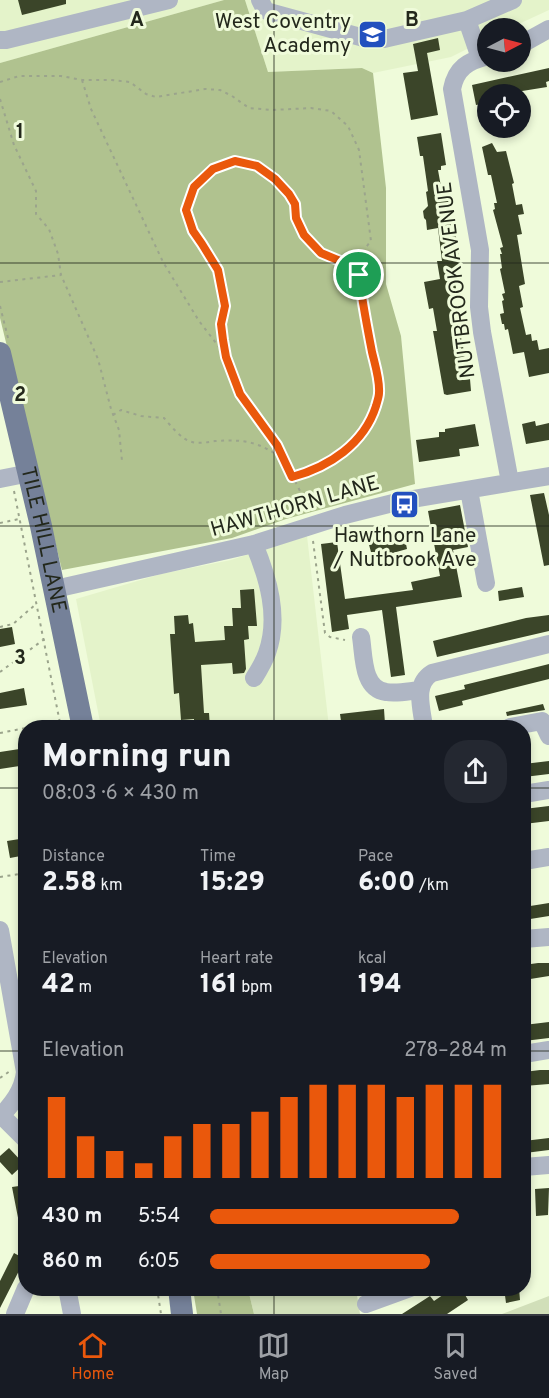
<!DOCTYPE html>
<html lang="en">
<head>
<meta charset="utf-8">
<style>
  :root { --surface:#171b24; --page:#242831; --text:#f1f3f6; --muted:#9ea1a6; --line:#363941; --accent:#ea580c }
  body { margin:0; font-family:Overpass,sans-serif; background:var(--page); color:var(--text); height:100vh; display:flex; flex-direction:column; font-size:22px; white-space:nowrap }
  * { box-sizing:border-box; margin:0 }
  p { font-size:20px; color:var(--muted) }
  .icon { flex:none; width:33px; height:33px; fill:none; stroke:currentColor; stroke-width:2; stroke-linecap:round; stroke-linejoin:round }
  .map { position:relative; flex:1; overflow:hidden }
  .side { position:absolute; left:18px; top:720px; width:513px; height:576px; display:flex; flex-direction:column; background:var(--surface); border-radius:24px; box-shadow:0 3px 9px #0003 }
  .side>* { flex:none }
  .needle { width:39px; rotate:84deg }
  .fabs { position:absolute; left:477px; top:18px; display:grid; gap:12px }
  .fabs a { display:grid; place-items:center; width:54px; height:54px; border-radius:50%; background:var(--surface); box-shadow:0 3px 9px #0003; font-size:30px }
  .pin { position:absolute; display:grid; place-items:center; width:51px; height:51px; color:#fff; margin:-26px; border:3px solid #fff; border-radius:50%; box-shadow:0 2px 6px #0007 }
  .round { display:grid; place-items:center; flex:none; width:63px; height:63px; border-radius:24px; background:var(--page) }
  .headline { display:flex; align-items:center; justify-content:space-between; height:102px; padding:0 24px }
  h1 { font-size:33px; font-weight:800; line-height:45px }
  .metrics { display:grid; grid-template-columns:repeat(3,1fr); gap:9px; height:102px; padding:6px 24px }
  .metrics div { display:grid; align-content:center }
  .metrics b { font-size:26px; font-weight:800 }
  .metrics small { font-size:16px; font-weight:400 }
  .metrics p { font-size:16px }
  .chart { height:168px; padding:12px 24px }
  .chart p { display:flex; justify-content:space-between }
  .chart svg { width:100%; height:108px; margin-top:6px; stroke:var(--accent); stroke-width:6 }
  ul { padding:0 24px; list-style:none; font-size:20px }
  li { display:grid; grid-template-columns:96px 72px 1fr; align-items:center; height:45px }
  li i { height:15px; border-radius:8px; background:var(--accent) }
  .menu { display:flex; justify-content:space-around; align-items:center; height:84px; border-top:2px solid var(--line); background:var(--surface); font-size:16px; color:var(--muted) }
  .menu a { display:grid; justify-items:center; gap:3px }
  .menu .current { color:var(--accent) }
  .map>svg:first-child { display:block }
</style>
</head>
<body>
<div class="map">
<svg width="549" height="1314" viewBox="0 0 549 1314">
  <rect width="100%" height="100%" fill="#effbda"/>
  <path fill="#e4f3ca" d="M0,0h224l-224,63z
    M245,0h304v10l-39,18h-22l-1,11 -36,18 -78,16 -11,-5 -94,4z
    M307,536l22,191h-228l-25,-128 85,-25 70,-14z"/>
  <path fill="#d1dfb9" d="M248,1289h108l4,25h-106z
    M549,1296v18h-47z"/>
  <path fill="#b0c28f" d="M224,0h21l23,72 94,-4 11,5 13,115v96l15,52 14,148 -129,35 -54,19 -170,32 -62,-252v-255z
    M193,1289h55l6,25h-57z"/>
  <path fill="#3b4529" d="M18,0h48v4l-44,11z
    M438,38l2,12 -13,3 11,62 -27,5 -8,-47 15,-2 -5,-27z
    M549,68v13l-3,1 1,5 -31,5v2h-28v9l-12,2 -4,-20z
    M441,133l5,32 -5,1v4h-3l5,28 7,-1 11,73 -4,1 1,6h-4l4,22h-5l12,57 -6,2 4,22 7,-1 1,12 -24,4 -3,-1 -11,-63h4l-4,-23 -4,1 -5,-27 16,-3 -3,-18h5l-4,-33 -11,2 -1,-10 -2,-2 -1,-7 5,-5 -2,-14 2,-1 -5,-35h-3l-3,-19z
    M492,143l5,9 9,-1 8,32 -2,1 4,21 6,-1 2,10 -6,1 4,19 -5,1 8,49 -6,2 4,21 -3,1 6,27 5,-1 1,7 5,-1 2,10 10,-2v25l-20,4 -5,-25 -11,2 -5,-25 -3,1 -1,-6h-2l-2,-10 4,-1 -2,-12 2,-1 -2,-6 3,-1 -5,-24 2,-1 -2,-14h2l-2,-6 3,-1 -10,-37 2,-1 -1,-6h3l-6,-28h-3l-6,-28z
    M535,421l1,5 13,-3v17l-23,4 -4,-20z
    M475,424l4,22 -20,3 1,7 -41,6 -3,-22 23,-3v-5h6v-3z
    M544,493l5,22v50l-5,1 -14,-71z
    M460,505l8,42 -15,3 9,47 -66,10 9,68 -14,2 -9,-67 -35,5 2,14 -17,3 -11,-88 16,-2 8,57 68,-9 -2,-8 29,-6 -12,-65z
    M404,534l3,15 -25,7 2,9 -9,2 -7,-26 9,-3 1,3z
    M522,587l2,10 -25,4 -1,-10z
    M254,589l3,37h-9l1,13 -5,1 2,29 -2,4 -11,1 -1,-11 -31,2 3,48h5l1,15h-16v-9l-13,1 -2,-27 -5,1 -4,-60h5l-1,-18 14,-1 1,9 4,-1 2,19 30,-2 -1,-14h9l-1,-18h9l-1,-18z
    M549,615v16l-112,26 -4,-16 93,-23z
    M12,627l3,17 -15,3v-18z
    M549,664v15l-87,22 1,4 -24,6 -4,-15 30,-7 -1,-4z
    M24,688l3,17 -27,4v-16z
    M543,704l2,6 -38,6 -1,-4z
    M384,709l1,15 -19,4h-24l-2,-14z
    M26,748v17l-26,4v-17z
    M549,761v13l-25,3v-13z
    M549,806v15l-25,3v-15z
    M26,838v17l-16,3 -3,-17z
    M549,903v13l-25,4v-13z
    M538,963h11v13l-25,4v-15z
    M549,1022v16l-25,3v-16z
    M540,1070h9v14l-25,2v-14z
    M549,1138v12l-24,3 -1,-12z
    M9,1148l15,16 -12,11 -12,-13v-6z
    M26,1185v48h-5l-9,-46z
    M549,1188l-1,27 -12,1 -1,-27z
    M14,1253l11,6 -25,49v-27z
    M453,1288h8l7,12 -21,14h-45l28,-18 4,5z
    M504,1288h15l1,12 -14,3z"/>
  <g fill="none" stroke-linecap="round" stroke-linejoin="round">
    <path stroke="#9ba48c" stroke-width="2" stroke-dasharray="3 4.5" stroke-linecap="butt" d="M82,80l9,29 72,153 36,59 27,35
      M0,82l19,-6h42l21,4h29l19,2 16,12 10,3 49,-8 15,1 12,6 17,12 24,2 38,-2 20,3 17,15 11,24 12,91 -9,11 -3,23 3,32 17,86 -8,29 -13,17 -16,15 -19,9 -11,9 -19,5
      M0,99l14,46 22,46v23l13,15 9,25 3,21 37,84 13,50 8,21 3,31
      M0,282l61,-7
      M0,306l8,32
      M113,415l8,-5 20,6 23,2c7,8 18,22 28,24 7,2 17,0 23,-1 30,-2 46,1 70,20
      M14,491l47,237
      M307,512l-5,-17 -25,-50 -37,-51 -14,-37 -5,-33 4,-18 -7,-36 -16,-26 -9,-13 -7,-21 8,-23 19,-18 22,-8 22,5 18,13 14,15 6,10 1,14 9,17 16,18 24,10 14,12
      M0,523l19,-4
      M313,541l12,92 5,4 15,3
      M0,627l13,-3 23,-20
      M0,672l43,-32 5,-1
      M27,728l33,-7
      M0,733l26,-5
      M0,877l26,-4
      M0,1078l10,-7
      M157,1288l4,26
      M217,1288l4,26"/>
    <path stroke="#afb6c4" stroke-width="18" d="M260,0l5,10 4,2 95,26 20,1 83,-19 46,-20
      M467,20l13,38
      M0,40h6l163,-40
      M520,45l29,-16
      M488,56c-20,5 -32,12 -36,33l28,161 -1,57 3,25 28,150
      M0,479l30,-6
      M469,490l17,93
      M254,544c14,34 26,73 13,109 -3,9 -8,17 -13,25
      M55,589l199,-45 91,-29 56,-14 148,-25
      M361,637c3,18 1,52 25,55 11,2 23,-1 33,-2
      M510,727l32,-6 7,15
      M424,728c-2,-20 -11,-43 8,-55l117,-29
      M524,794l25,-4
      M524,861l25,-4
      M0,930l25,142c-2,19 -13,32 -25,45
      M524,939l25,-2
      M524,1054l25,-4
      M1,1115l25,25
      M524,1167l25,-2
      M67,1288l5,26
      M366,1304l44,-16
      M15,1314l11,-26"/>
    <g stroke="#758199" stroke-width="22">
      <path id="s1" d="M0,353l41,173 42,202"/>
      <path d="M179,1288l3,26"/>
    </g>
  </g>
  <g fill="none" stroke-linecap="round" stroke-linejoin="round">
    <defs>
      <path id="route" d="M235,161l22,5 18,13 14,15 6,10 1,14 8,17 17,18 24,10 14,12c3,26 8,51 13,77 3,13 8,28 7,41 0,4 -2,9 -3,13 -12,38 -47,61 -84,71l-15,-32 -37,-51 -14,-37 -3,-17 -2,-16 4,-18 -7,-36 -16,-26 -9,-13 -7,-21 8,-23 19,-18z"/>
    </defs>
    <use href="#route" stroke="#fff" stroke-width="12"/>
    <use href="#route" stroke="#ea580c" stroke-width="8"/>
  </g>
  <path fill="none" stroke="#23281c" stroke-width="1.5" stroke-opacity="0.55" d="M274,0v728M0,263h549M0,526h549M0,788h26M524,788h25M0,1051h26M524,1051h25M274,1288v26"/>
  <defs>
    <symbol id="school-square" viewBox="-11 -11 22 22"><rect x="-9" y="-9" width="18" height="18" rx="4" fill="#2250be" stroke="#effbda"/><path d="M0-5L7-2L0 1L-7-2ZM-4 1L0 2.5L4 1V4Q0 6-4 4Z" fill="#fff"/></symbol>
    <symbol id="bus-square" viewBox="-11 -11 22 22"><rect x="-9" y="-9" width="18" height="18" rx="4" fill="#2250be" stroke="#effbda"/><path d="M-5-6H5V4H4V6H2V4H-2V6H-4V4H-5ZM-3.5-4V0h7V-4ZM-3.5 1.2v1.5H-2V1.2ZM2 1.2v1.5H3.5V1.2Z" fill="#fff"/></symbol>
  </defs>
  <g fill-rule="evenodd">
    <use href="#school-square" x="356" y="18" width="33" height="33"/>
    <use href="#bus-square" x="388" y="488" width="33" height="33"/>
  </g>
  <g text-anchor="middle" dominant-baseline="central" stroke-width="6" stroke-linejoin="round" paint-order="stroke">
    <g font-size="21" fill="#23281c" stroke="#effbda" text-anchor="end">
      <text x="351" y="22">West Coventry<tspan x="351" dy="24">Academy</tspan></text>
      <text x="405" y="536" text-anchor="middle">Hawthorn Lane<tspan x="405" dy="24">/ Nutbrook Ave</tspan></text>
    </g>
    <g font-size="21" fill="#23281c" stroke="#effbda">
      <text transform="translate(457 280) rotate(-97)">NUTBROOK AVENUE</text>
      <text transform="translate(295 507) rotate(-16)">HAWTHORN LANE</text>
      <text stroke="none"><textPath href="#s1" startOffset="192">TILE HILL LANE</textPath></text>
    </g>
  </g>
  <g font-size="20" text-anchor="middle" font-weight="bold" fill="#23281c" stroke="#effbda" stroke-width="6" stroke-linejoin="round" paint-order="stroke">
    <text x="137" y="26">A</text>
    <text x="412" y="26">B</text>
    <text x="20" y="138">1</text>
    <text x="20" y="401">2</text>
    <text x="20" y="664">3</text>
  </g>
</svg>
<div class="fabs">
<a><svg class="needle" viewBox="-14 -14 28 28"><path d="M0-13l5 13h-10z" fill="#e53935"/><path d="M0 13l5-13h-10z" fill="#9ea1a6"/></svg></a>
<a><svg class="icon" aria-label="locate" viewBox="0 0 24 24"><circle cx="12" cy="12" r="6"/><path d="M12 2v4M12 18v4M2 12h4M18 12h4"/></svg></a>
</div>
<div class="pin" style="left:359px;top:275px;background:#1e9e55"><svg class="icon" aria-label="arrive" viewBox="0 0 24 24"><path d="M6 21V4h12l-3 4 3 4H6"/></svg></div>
<section class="side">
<div class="headline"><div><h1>Morning run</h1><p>08:03 · 6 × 430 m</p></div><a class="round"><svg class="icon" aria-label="share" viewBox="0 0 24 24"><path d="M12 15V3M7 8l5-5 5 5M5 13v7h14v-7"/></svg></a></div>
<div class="metrics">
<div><p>Distance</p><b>2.58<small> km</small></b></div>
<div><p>Time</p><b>15:29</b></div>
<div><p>Pace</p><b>6:00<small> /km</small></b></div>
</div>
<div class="metrics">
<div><p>Elevation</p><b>42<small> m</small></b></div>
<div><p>Heart rate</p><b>161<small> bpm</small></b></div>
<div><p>kcal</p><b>194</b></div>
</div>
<div class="chart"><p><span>Elevation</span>278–284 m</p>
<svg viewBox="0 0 160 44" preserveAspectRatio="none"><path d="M5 44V11M15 44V27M25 44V33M35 44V38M45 44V27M55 44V22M65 44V22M75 44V17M85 44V11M95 44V6M105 44V6M115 44V6M125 44V11M135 44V6M145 44V6M155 44V6"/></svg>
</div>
<ul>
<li><b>430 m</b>5:54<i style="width:84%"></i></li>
<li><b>860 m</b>6:05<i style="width:74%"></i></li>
</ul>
</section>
</div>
<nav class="menu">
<a class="current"><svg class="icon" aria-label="home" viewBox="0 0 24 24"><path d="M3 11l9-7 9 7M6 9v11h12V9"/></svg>Home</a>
<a><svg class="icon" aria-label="map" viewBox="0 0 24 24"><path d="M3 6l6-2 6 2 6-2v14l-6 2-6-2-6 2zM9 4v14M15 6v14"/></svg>Map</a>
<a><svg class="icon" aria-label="saved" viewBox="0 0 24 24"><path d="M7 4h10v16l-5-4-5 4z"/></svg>Saved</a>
</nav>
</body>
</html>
